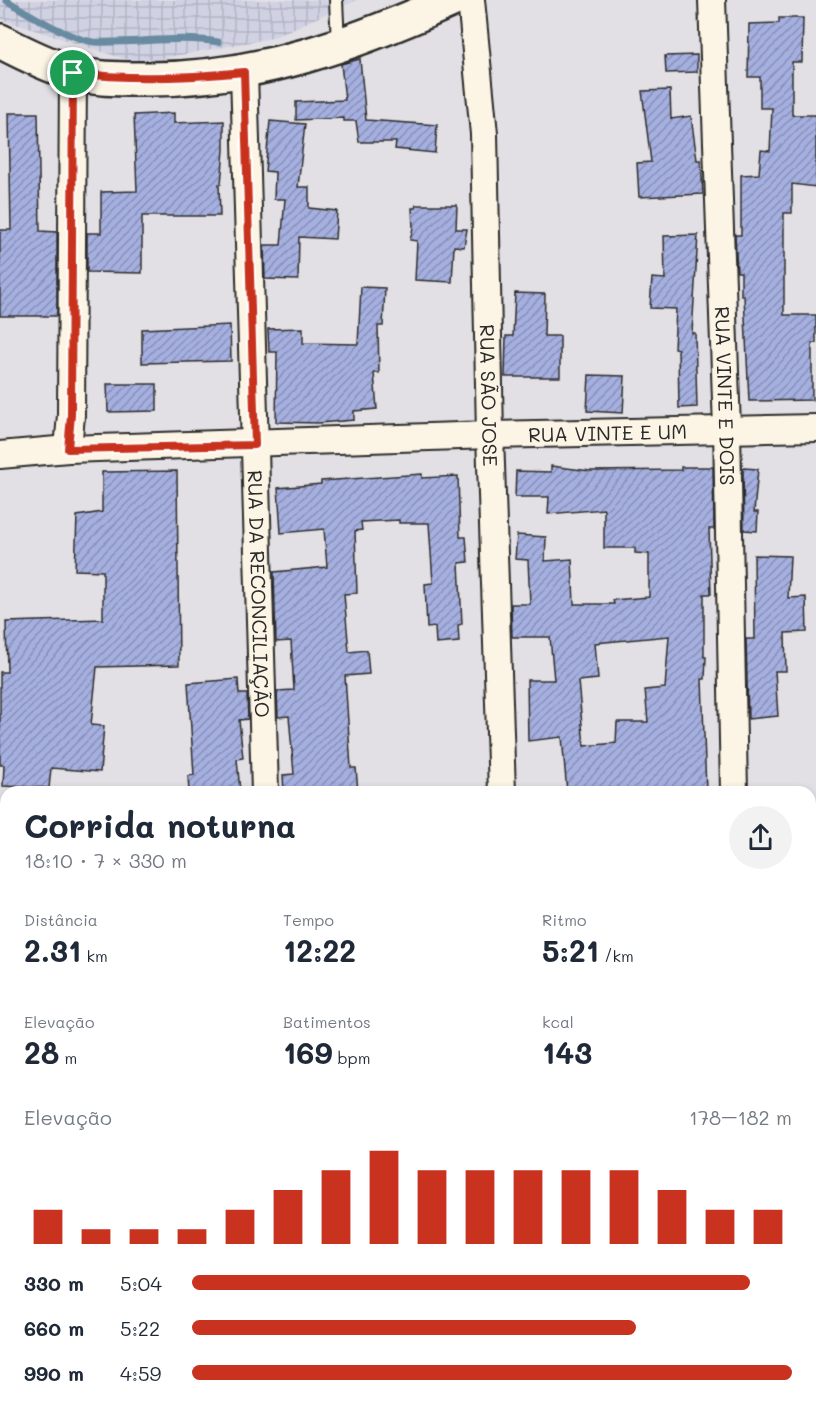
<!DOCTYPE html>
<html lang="pt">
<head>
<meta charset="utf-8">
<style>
  :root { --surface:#fff; --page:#f2f2f3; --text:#1f2937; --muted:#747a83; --accent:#c8321e }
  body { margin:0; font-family:Mali,sans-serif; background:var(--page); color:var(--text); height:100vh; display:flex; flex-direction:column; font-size:22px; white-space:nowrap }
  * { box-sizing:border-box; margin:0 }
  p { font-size:20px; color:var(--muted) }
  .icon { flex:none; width:33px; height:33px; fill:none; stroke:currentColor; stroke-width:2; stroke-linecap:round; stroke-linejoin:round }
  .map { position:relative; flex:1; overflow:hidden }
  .details { position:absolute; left:0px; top:786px; width:816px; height:621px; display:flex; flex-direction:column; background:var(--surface); border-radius:18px 18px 0 0; box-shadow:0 3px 9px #0003 }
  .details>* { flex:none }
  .pin { position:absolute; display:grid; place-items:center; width:51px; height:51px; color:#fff; margin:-26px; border:3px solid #fff; border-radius:50%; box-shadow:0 2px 6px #0007 }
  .round { display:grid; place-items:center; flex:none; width:63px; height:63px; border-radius:32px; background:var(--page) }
  .headline { display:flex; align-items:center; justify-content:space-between; height:102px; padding:0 24px }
  h1 { font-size:33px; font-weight:700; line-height:45px }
  .stats { display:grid; grid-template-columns:repeat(3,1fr); gap:9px; height:102px; padding:6px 24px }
  .stats div { display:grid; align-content:center }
  .stats b { font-size:30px; font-weight:700 }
  .stats small { font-size:16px; font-weight:400 }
  .stats p { font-size:16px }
  .chart { height:168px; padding:12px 24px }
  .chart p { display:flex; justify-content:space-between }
  .chart svg { width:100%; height:108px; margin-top:6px; stroke:var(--accent); stroke-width:6 }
  ul { padding:0 24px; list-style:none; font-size:20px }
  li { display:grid; grid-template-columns:96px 72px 1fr; align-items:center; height:45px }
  li i { height:15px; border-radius:8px; background:var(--accent) }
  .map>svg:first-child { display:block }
</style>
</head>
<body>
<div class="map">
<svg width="816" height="1407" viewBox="0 0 816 1407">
  <defs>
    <pattern id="industrial-grid" width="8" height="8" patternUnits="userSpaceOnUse" patternTransform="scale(1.5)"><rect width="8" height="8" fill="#d0d2e3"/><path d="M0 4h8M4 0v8" fill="none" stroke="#b3b4c3"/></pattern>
    <pattern id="building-hatch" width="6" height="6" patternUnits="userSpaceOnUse" patternTransform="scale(1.5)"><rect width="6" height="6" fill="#a6b0e0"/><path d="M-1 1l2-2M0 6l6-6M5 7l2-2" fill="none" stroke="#878fb6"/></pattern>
  </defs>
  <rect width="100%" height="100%" fill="#e2e0e4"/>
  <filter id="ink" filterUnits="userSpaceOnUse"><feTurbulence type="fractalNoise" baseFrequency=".0167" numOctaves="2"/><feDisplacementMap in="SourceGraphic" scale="12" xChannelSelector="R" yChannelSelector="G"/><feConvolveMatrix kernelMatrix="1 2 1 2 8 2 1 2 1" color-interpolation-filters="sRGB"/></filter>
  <g filter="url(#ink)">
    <path fill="url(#industrial-grid)" d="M0,0h357l-85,38 -135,25 -137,-44z"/>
    <path fill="#a9dfa1" stroke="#6a8566" stroke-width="1.5" d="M151,1401h65v6h-64z"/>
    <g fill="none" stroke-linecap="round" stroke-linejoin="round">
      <path stroke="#688ba1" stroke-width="7" d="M6,0c19,12 66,40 88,42 41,2 83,-7 124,0"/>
    </g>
    <path fill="url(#building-hatch)" stroke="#2b2b2b" stroke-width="1.5" fill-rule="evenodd" d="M779,18h24l-1,44h-10v53h24v72l-24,-3v29h-8v102h32v28h-4v57l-63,1 -5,-105h-3v-24h-4l-2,-37h6v-60l18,-1 2,-24 9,1 2,-43h-12v-31h-12l1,-53 30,-1z
      M697,55v17l-31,1 -1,-17z
      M360,59l6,61 71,5 -2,28 -40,-4 1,-7h-37l-3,-21h-12v-3l-48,2v-18l49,-2 -4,-36z
      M670,90l1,29 20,-3 6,44h4l2,34 -64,3 -2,-34 14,-1 -9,-71z
      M9,113h29l2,118 17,1v84h-57v-86h11z
      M174,113v10l50,-2v29l-3,34h-2l1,32h-78v57l-55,-1v-39h14v-41l36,-1 -3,-76z
      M270,121l35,3 -7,63h11v21l28,3 -2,28 -36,-2 -1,43 -33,-1 -1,-34h17l4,-46h-11l1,-27 -10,-1z
      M416,205h41l-1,24h11l-3,18 -10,-1 -2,36 -37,-2 2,-39 -7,-1 3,-12 -1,-20h3z
      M698,235l-6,98h3l2,74 -18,1 -1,-59 -4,-1 2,-39 -26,-1 2,-30 13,1 -1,-43z
      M361,287l24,1 -2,38h-5l1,47h-5l3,36 -23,2v9l-35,3 -43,-1 1,-70h-8l-1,-23 35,-1v15l55,1z
      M515,293l30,1 -1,42h16v41h-55l1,-41h7z
      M230,325l1,36 -89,2v-34z
      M589,375l36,1 -2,37 -36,-2z
      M107,384h50v27l-49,1z
      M551,466l39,5 91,-1v-3h32l1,62h-5l2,65h-7v63h2l-1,22h-3l4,112 -139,1 -5,-55 -34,4 -1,-61h27l-4,-43h-38l-1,-33h19l-2,-44 -13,-1 2,-24 29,2 -1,24 27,-2 2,45h40l-1,-4 36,-3v-43l-14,-1v-5h-31v-39l-56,5 1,-17h-34l1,-26 35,1zM669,636l-4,52 -20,2 3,32h-31l-1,21 -32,3 -6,-65 20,-2 -3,-36z
      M743,468l15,1 -4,43h4l-1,19 -13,-1z
      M177,471l2,194 -82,2 -6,58 13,1 -4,46 -49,-4 -2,20 -46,-2 1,-21h-4v-93h7l-1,-50 97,-3v-48l-28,-1 2,-54 25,-4v-40z
      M422,474v4l36,-2 2,61h6l2,25 -9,1 3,61 -4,1 1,17 -23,2 -1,-17 -8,1 -2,-44 8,-1 -4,-60h-30v-3l-38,2 1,8 -7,1 2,62 -13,1 5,58 18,-2 2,24 -24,2 6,92h5l2,24h-74l-1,-17 11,-1 -5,-58 -11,1 -1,-26 17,-1 -3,-49 -15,1 -2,-70 53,-5 -3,-38 -43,4 -3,-45 43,-4v-3z
      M754,555l36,1 -2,42 18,-1 1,35 -22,1 1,38h-11l3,45 -30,3 -2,-80h9z
      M238,679l1,15h8l1,25 -9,1 4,38 -6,1 3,32 -51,1 -1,-16 6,-1 -6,-92z"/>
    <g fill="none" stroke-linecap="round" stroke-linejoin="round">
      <defs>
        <path id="service" d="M336,0l2,44"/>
        <g id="minor">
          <path id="s1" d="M471,0l13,134 6,301 12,357"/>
          <path id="s2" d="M712,0l15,429 7,363"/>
          <path id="s3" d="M244,72l21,720"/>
          <path d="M68,449l3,-34 2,-342"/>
          <path id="s4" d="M0,455l68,-6 422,-14 326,-7"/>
          <path d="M810,878h6"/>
          <path d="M0,899l6,-1"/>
          <path d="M810,1326h6"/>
          <path d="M0,1337l6,-1"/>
          <path d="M277,1401l2,6"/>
          <path d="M511,1401v6"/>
          <path d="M754,1407v-6"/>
        </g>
        <path id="secondary" d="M0,41c23,12 47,24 71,31 24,8 53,7 78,7 108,0 205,-35 303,-79"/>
      </defs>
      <use href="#service" stroke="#2b2b2b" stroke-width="16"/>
      <use href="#minor" stroke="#2b2b2b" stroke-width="30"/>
      <use href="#secondary" stroke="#2b2b2b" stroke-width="38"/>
      <use href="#service" stroke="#fcf5e5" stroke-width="12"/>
      <use href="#minor" stroke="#fcf5e5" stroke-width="26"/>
      <use href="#secondary" stroke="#fcf5e5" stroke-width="33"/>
    </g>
  </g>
  <g fill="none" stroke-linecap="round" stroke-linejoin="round" filter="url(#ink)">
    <defs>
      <path id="route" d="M244,72l11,373 -187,4 3,-34 2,-342c58,7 113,5 171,-1z"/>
    </defs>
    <use href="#route" stroke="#fff" stroke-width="12"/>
    <use href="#route" stroke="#c8321e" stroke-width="8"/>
  </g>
  <g text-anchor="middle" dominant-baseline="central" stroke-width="4.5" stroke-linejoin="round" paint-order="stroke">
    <g font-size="20" fill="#2b2b2b" stroke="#fcf5e5">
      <text stroke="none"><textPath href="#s1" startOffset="396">RUA SÃO JOSE</textPath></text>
      <text stroke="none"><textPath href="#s2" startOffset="396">RUA VINTE E DOIS</textPath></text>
      <text stroke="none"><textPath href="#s4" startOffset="608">RUA VINTE E UM</textPath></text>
      <text stroke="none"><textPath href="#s3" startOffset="522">RUA DA RECONCILIAÇÃO</textPath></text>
    </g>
  </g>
</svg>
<div class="pin" style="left:73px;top:73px;background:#1e9e55"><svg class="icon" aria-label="arrive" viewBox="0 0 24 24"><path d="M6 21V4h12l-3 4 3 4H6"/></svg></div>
<section class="details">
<div class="headline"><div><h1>Corrida noturna</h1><p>18:10 · 7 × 330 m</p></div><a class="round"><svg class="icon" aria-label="share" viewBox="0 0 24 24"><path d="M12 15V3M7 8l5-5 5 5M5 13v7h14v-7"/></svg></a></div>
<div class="stats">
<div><p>Distância</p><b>2.31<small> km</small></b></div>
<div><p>Tempo</p><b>12:22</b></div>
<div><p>Ritmo</p><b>5:21<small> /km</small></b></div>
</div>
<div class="stats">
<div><p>Elevação</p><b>28<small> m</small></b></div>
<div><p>Batimentos</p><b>169<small> bpm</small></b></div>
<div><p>kcal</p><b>143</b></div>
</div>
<div class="chart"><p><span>Elevação</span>178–182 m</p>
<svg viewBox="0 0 160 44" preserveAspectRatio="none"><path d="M5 44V30M15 44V38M25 44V38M35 44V38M45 44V30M55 44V22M65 44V14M75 44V6M85 44V14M95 44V14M105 44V14M115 44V14M125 44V14M135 44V22M145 44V30M155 44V30"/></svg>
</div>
<ul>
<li><b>330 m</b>5:04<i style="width:93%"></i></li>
<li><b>660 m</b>5:22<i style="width:74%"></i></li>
<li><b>990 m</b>4:59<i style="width:100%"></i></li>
</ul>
</section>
</div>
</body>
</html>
